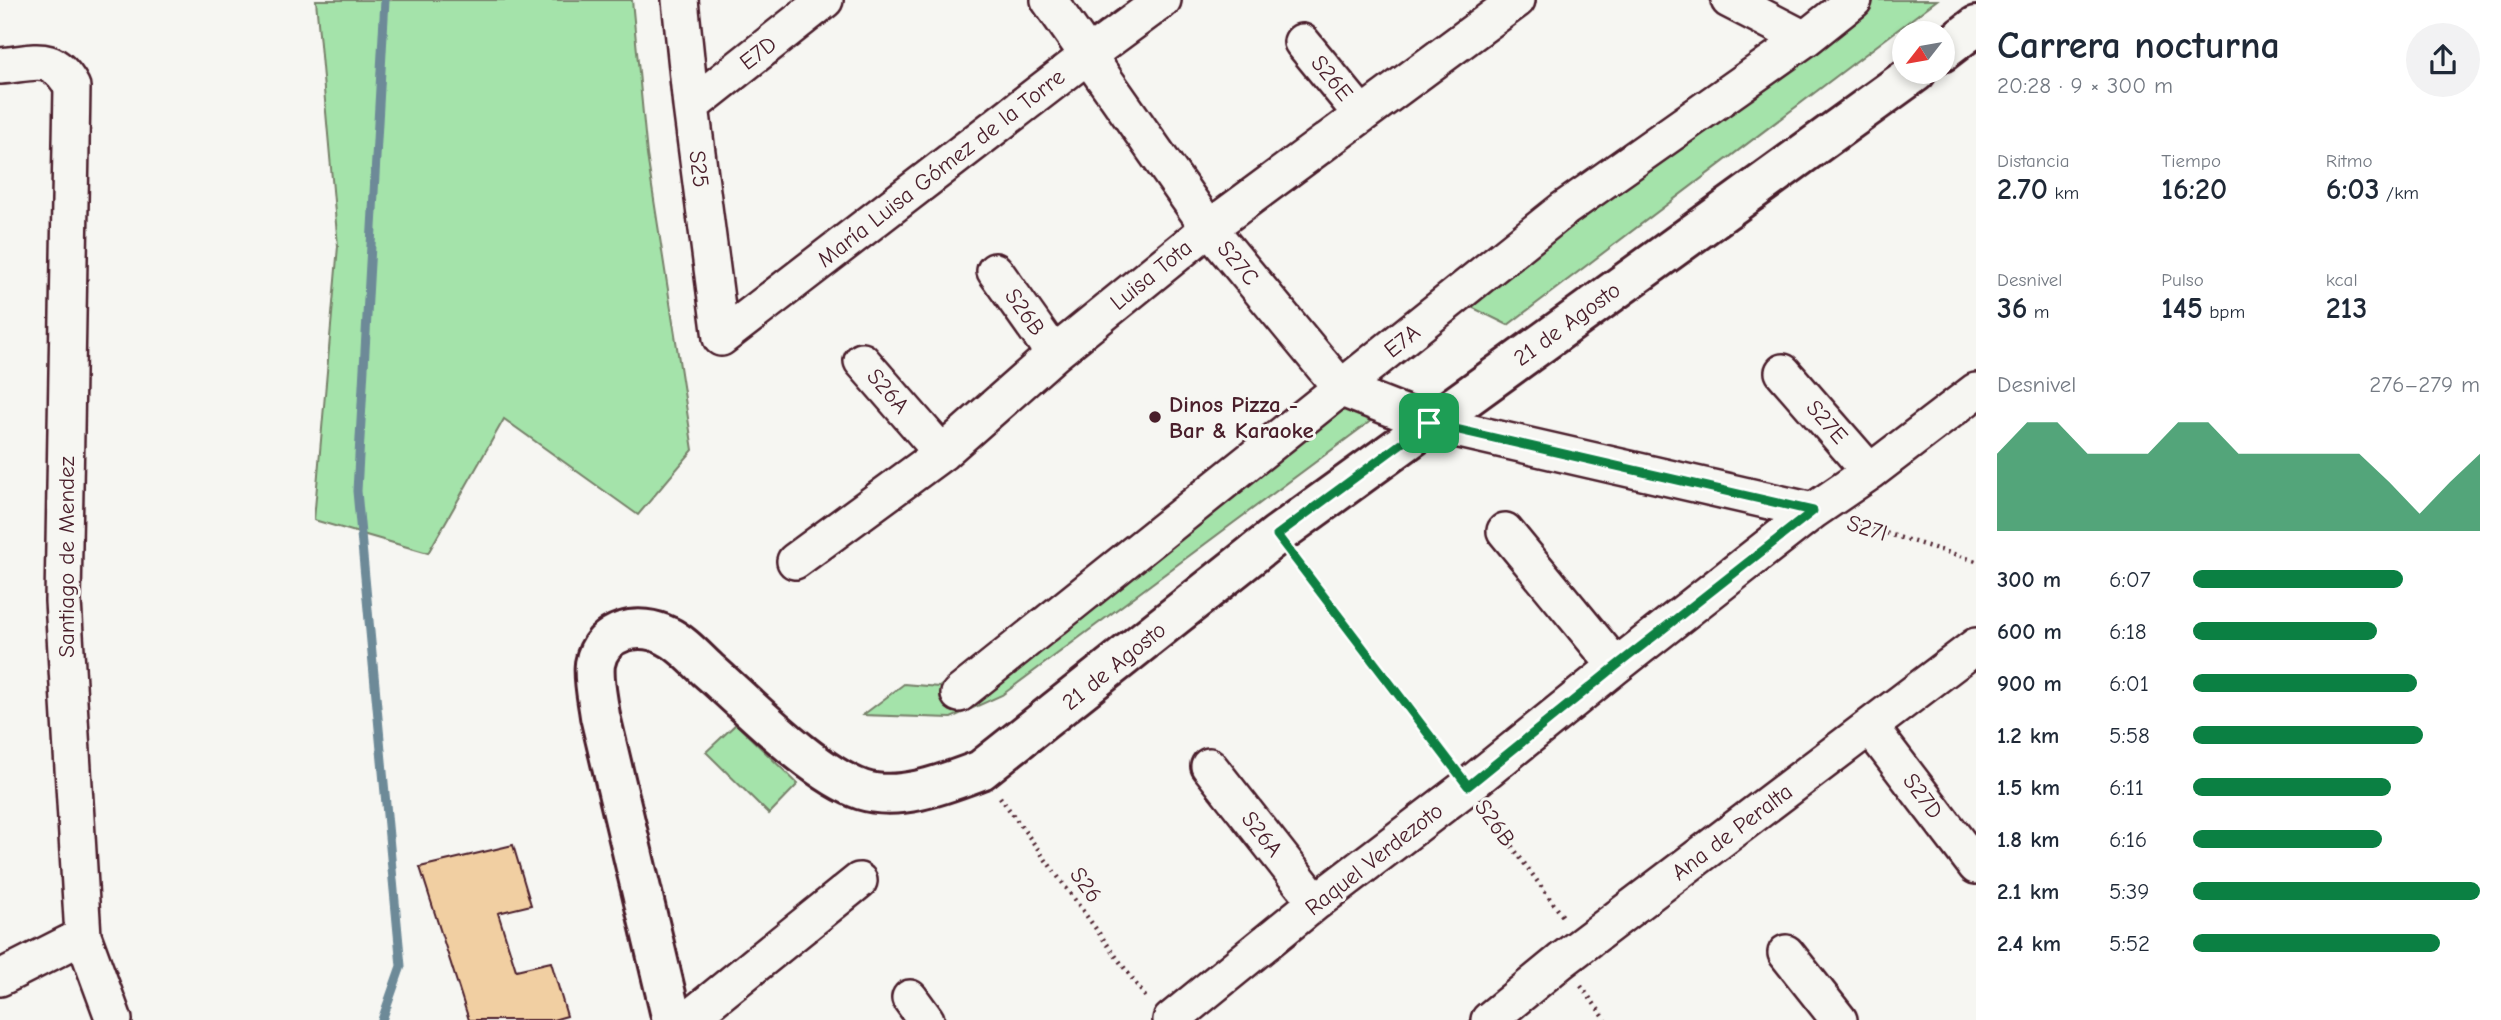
<!DOCTYPE html>
<html lang="es">
<head>
<meta charset="utf-8">
<style>
  :root { --surface:#fff; --page:#f2f2f3; --text:#1f2937; --muted:#747a83; --accent:#0b8043 }
  body { margin:0; font-family:"Comic Neue",sans-serif; background:var(--page); color:var(--text); height:100vh; display:flex; flex-direction:column; font-size:26px; white-space:nowrap }
  * { box-sizing:border-box; margin:0 }
  p { font-size:23px; color:var(--muted) }
  .icon { flex:none; width:38px; height:38px; fill:none; stroke:currentColor; stroke-width:2; stroke-linecap:round; stroke-linejoin:round }
  .map { position:relative; flex:1; overflow:hidden }
  .drawer { display:flex; flex-direction:column; background:var(--surface); width:525px }
  .drawer>* { flex:none }
  .needle { width:46px; rotate:239deg }
  .fabs { position:absolute; left:1892px; top:21px; display:grid; gap:14px }
  .fabs a { display:grid; place-items:center; width:63px; height:63px; border-radius:50%; background:var(--surface); box-shadow:0 4px 10px #0003; font-size:35px }
  .pin { position:absolute; display:grid; place-items:center; width:60px; height:60px; color:#fff; margin:-30px; border-radius:14px; box-shadow:0 4px 10px #0006 }
  .round { display:grid; place-items:center; flex:none; width:74px; height:74px; border-radius:37px; background:var(--page) }
  .overview { display:flex; align-items:center; justify-content:space-between; height:119px; padding:0 21px }
  h1 { font-size:38px; font-weight:600; line-height:52px }
  .metrics { display:grid; grid-template-columns:repeat(3,1fr); gap:10px; height:119px; padding:7px 21px }
  .metrics div { display:grid; align-content:center }
  .metrics b { font-size:30px; font-weight:600 }
  .metrics small { font-size:19px; font-weight:400 }
  .metrics p { font-size:19px }
  .chart { height:196px; padding:14px 21px }
  .chart p { display:flex; justify-content:space-between }
  .chart svg { width:100%; height:126px; margin-top:7px; fill:var(--accent); opacity:.7 }
  ul { padding:0 21px; list-style:none; font-size:23px }
  li { display:grid; grid-template-columns:112px 84px 1fr; align-items:center; height:52px }
  li i { height:18px; border-radius:9px; background:var(--accent) }
  main { display:flex; flex:1; min-height:0 }
  .map>svg:first-child { display:block }
</style>
</head>
<body>
<main>
<div class="map">
<svg width="1976" height="1020" viewBox="0 0 1976 1020">
  <rect width="100%" height="100%" fill="#f6f6f2"/>
  <filter id="ink" filterUnits="userSpaceOnUse"><feTurbulence type="fractalNoise" baseFrequency=".0143" numOctaves="2"/><feDisplacementMap in="SourceGraphic" scale="14" xChannelSelector="R" yChannelSelector="G"/><feConvolveMatrix kernelMatrix="1 2 1 2 8 2 1 2 1" color-interpolation-filters="sRGB"/></filter>
  <g filter="url(#ink)">
    <path fill="#a4e3aa" stroke="#77816a" stroke-width="2" d="M316,0h316l15,155 46,295 -55,65 -134,-96 -76,134 -114,-33 24,-274z
      M1863,0h74l-429,325 -57,-28z
      M1330,394l62,11 -390,290 -51,23 -88,-3 41,-31 35,3z
      M736,724l62,60 -29,30 -63,-62z"/>
    <g fill="none" stroke-linecap="round" stroke-linejoin="round">
      <path stroke="#6d8a98" stroke-width="9" d="M382,1020l19,-54 -44,-475 28,-491"/>
    </g>
    <path fill="#f1cfa2" stroke="#4a1f2b" stroke-width="2" d="M513,845l18,60 -33,8 18,57 35,-8 16,54 -14,4h-84l-49,-153z"/>
    <g fill="none" stroke-linecap="round" stroke-linejoin="round">
      <defs>
        <path id="minor" d="M680,0l11,106 30,232
          M1049,0l160,228 133,161 87,34 384,88
          M1729,0l76,39
          M1302,42l59,72
          M0,66c35,-3 53,-14 72,21l-9,514 20,335 31,84
          M691,106l134,-106
          M995,271l59,83
          M721,338l366,-282 76,-56
          M862,361l80,92
          M1783,372l87,100
          M1505,531l111,135
          M795,561l147,-108 112,-99 155,-126 308,-228
          M959,694l605,-485 241,-170 49,-39
          M1870,727l106,139
          M1209,766l107,136
          M1786,953l53,67
          M0,978l83,-42
          M910,998l16,22
          M687,1020l172,-139
          M1171,1020l145,-118 152,-116 148,-120 197,-155 57,-39 106,-81
          M1489,1020l72,-59 415,-315"/>
        <path id="tertiary" d="M1942,52l34,-26
          M672,1020l-72,-304c-2,-16 -7,-36 -5,-52 6,-35 45,-42 72,-28 15,7 28,22 41,34 39,34 106,104 154,120 38,12 84,-7 119,-20l296,-235 639,-463"/>
      </defs>
      <use href="#minor" stroke="#4a1f2b" stroke-width="40"/>
      <use href="#tertiary" stroke="#4a1f2b" stroke-width="44"/>
      <path stroke="#4a1f2b" stroke-width="4.5" stroke-dasharray="2 5" stroke-linecap="butt" d="M1853,523l123,38
        M1296,561l152,199
        M1000,797l147,202
        M1487,812l77,106
        M1581,986l25,34"/>
      <use href="#minor" stroke="#f6f6f2" stroke-width="35"/>
      <use href="#tertiary" stroke="#f6f6f2" stroke-width="38"/>
    </g>
  </g>
  <g fill="none" stroke-linecap="round" stroke-linejoin="round" filter="url(#ink)">
    <defs>
      <path id="route" d="M1429,423l384,88 -197,155 -148,120 -191,-251z"/>
    </defs>
    <use href="#route" stroke="#fff" stroke-width="14"/>
    <use href="#route" stroke="#0b8043" stroke-width="9"/>
  </g>
  <circle fill="#4a1f2b" stroke="#f6f6f2" stroke-width="2.5" cx="1155" cy="417" r="7"/>
  <g text-anchor="middle" dominant-baseline="central" stroke-width="6" stroke-linejoin="round" paint-order="stroke">
    <g font-size="23" fill="#4a1f2b" stroke="#f6f6f2">
      <text transform="translate(758 53) rotate(-38)">E7D</text>
      <text transform="translate(1332 78) rotate(51)">S26E</text>
      <text transform="translate(941 168) rotate(-38)">María Luisa Gómez de la Torre</text>
      <text transform="translate(699 169) rotate(83)">S25</text>
      <text transform="translate(1238 263) rotate(50)">S27C</text>
      <text transform="translate(1151 275) rotate(-39)">Luisa Tota</text>
      <text transform="translate(1025 312) rotate(55)">S26B</text>
      <text transform="translate(1567 324) rotate(-36)">21 de Agosto</text>
      <text transform="translate(1402 341) rotate(-39)">E7A</text>
      <text transform="translate(888 391) rotate(49)">S26A</text>
      <text transform="translate(1827 422) rotate(49)">S27E</text>
      <text transform="translate(1867 528) rotate(17)">S27l</text>
      <text transform="translate(66 557) rotate(-90)">Santiago de Mendez</text>
      <text transform="translate(1114 666) rotate(-39)">21 de Agosto</text>
      <text transform="translate(1923 796) rotate(53)">S27D</text>
      <text transform="translate(1495 823) rotate(54)">S26B</text>
      <text transform="translate(1732 832) rotate(-37)">Ana de Peralta</text>
      <text transform="translate(1262 834) rotate(52)">S26A</text>
      <text transform="translate(1374 859) rotate(-38)">Raquel Verdezoto</text>
      <text transform="translate(1086 885) rotate(54)">S26</text>
    </g>
    <g font-size="23" font-weight="bold" fill="#4a1f2b" stroke="#f6f6f2" text-anchor="start">
      <text x="1169" y="404">Dinos Pizza -<tspan x="1169" dy="26">Bar &amp; Karaoke</tspan></text>
    </g>
  </g>
</svg>
<div class="fabs">
<a><svg class="needle" viewBox="-14 -14 28 28"><path d="M0-13l5 13h-10z" fill="#e53935"/><path d="M0 13l5-13h-10z" fill="#747a83"/></svg></a>
</div>
<div class="pin" style="left:1429px;top:423px;background:#1e9e55"><svg class="icon" aria-label="arrive" viewBox="0 0 24 24"><path d="M6 21V4h12l-3 4 3 4H6"/></svg></div>
</div>
<section class="drawer">
<div class="overview"><div><h1>Carrera nocturna</h1><p>20:28 · 9 × 300 m</p></div><a class="round"><svg class="icon" aria-label="share" viewBox="0 0 24 24"><path d="M12 15V3M7 8l5-5 5 5M5 13v7h14v-7"/></svg></a></div>
<div class="metrics">
<div><p>Distancia</p><b>2.70<small> km</small></b></div>
<div><p>Tiempo</p><b>16:20</b></div>
<div><p>Ritmo</p><b>6:03<small> /km</small></b></div>
</div>
<div class="metrics">
<div><p>Desnivel</p><b>36<small> m</small></b></div>
<div><p>Pulso</p><b>145<small> bpm</small></b></div>
<div><p>kcal</p><b>213</b></div>
</div>
<div class="chart"><p><span>Desnivel</span>276–279 m</p>
<svg viewBox="0 0 160 44" preserveAspectRatio="none"><path d="M0 44V17L10 6L20 6L30 17L40 17L50 17L60 6L70 6L80 17L90 17L100 17L110 17L120 17L130 27L140 38L150 27L160 17V44z"/></svg>
</div>
<ul>
<li><b>300 m</b>6:07<i style="width:73%"></i></li>
<li><b>600 m</b>6:18<i style="width:64%"></i></li>
<li><b>900 m</b>6:01<i style="width:78%"></i></li>
<li><b>1.2 km</b>5:58<i style="width:80%"></i></li>
<li><b>1.5 km</b>6:11<i style="width:69%"></i></li>
<li><b>1.8 km</b>6:16<i style="width:66%"></i></li>
<li><b>2.1 km</b>5:39<i style="width:100%"></i></li>
<li><b>2.4 km</b>5:52<i style="width:86%"></i></li>
</ul>
</section>
</main>
</body>
</html>
